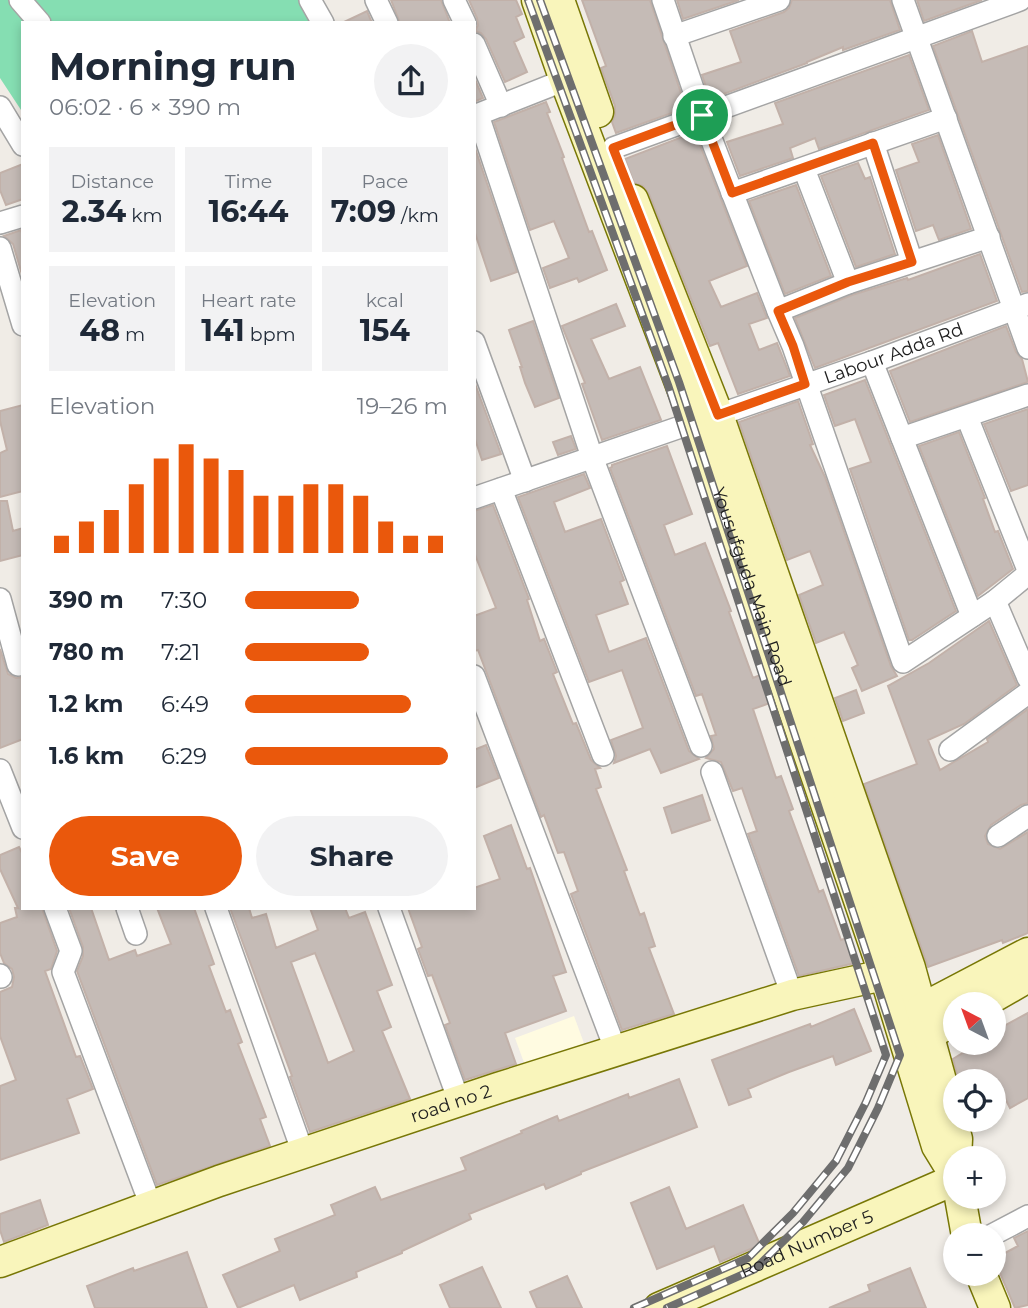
<!DOCTYPE html>
<html lang="en">
<head>
<meta charset="utf-8">
<style>
  :root { --surface:#fff; --page:#f2f2f3; --text:#1f2937; --muted:#747a83; --accent:#ea580c }
  body { margin:0; font-family:Montserrat,sans-serif; background:var(--page); color:var(--text); height:100vh; display:flex; flex-direction:column; font-size:26px; white-space:nowrap }
  * { box-sizing:border-box; margin:0 }
  p { font-size:23px; color:var(--muted) }
  .icon { flex:none; width:38px; height:38px; fill:none; stroke:currentColor; stroke-width:2; stroke-linecap:round; stroke-linejoin:round }
  .map { position:relative; flex:1; overflow:hidden }
  .drawer { position:absolute; left:21px; top:21px; width:455px; height:889px; display:flex; flex-direction:column; background:var(--surface); border-radius:0px; box-shadow:0 4px 10px #0003 }
  .drawer>* { flex:none }
  .needle { width:46px; rotate:319deg }
  .tools { position:absolute; left:943px; top:992px; display:grid; gap:14px }
  .tools a { display:grid; place-items:center; width:63px; height:63px; border-radius:50%; background:var(--surface); box-shadow:0 4px 10px #0003; font-size:35px }
  .pin { position:absolute; display:grid; place-items:center; width:60px; height:60px; color:#fff; margin:-30px; border:4px solid #fff; border-radius:50%; box-shadow:0 2px 7px #0007 }
  .round { display:grid; place-items:center; flex:none; width:74px; height:74px; border-radius:37px; background:var(--page) }
  .summary { display:flex; align-items:center; justify-content:space-between; height:119px; padding:0 28px }
  h1 { font-size:38px; font-weight:700; line-height:52px }
  .figures { display:grid; grid-template-columns:repeat(3,1fr); gap:10px; height:119px; padding:7px 28px }
  .figures div { display:grid; align-content:center; border-radius:0px; background:var(--page); text-align:center }
  .figures b { font-size:30px; font-weight:700 }
  .figures small { font-size:19px; font-weight:400 }
  .figures p { font-size:19px }
  .chart { height:196px; padding:14px 28px }
  .chart p { display:flex; justify-content:space-between }
  .chart svg { width:100%; height:126px; margin-top:7px; stroke:var(--accent); stroke-width:6 }
  .button { display:flex; gap:14px; margin-top:auto; padding:14px 28px }
  .button a { flex:1; height:80px; border-radius:42px; background:var(--accent); color:#fff; font-size:28px; font-weight:700; line-height:80px; text-align:center }
  .button a+a { background:var(--page); color:var(--text) }
  ul { padding:0 28px; list-style:none; font-size:23px }
  li { display:grid; grid-template-columns:112px 84px 1fr; align-items:center; height:52px }
  li i { height:18px; border-radius:9px; background:var(--accent) }
  .map>svg:first-child { display:block }
</style>
</head>
<body>
<div class="map">
<svg width="1028" height="1308" viewBox="0 0 1028 1308">
  <rect width="100%" height="100%" fill="#f0ece6"/>
  <path fill="#fffbe1" d="M574,1016l11,30 -59,22 -11,-30z"/>
  <path fill="#85deb2" d="M0,0h306l12,23h-295v90l-23,-35z"/>
  <path fill="#c5bbb6" stroke="#c2b1a9" stroke-width="2" fill-rule="evenodd" d="M391,0h50l9,23h-50z
    M469,0h47l6,14 -6,3 8,20 -10,5 13,30 -22,10 -19,-43 -5,-6 -6,-2 3,-6 -1,-7z
    M582,0h68l36,108 -70,25 -4,-11 3,-7v-9l-14,-38 5,-2z
    M677,0h62l-56,19z
    M792,0h98l10,30 -57,20v-3l-36,15v1l-97,36 -8,-24 39,-13 -11,-31 54,-19 5,-4z
    M917,0h65l-58,21z
    M367,11l5,12h-30z
    M972,31l10,31 46,-16v245l-6,1 -89,-246z
    M909,55l20,55 -110,39 -4,-11 -25,10 3,10 -53,18 -13,-34 56,-18 -8,-21z
    M474,77l9,21 -9,4z
    M546,102l4,10 -3,1 17,44 -2,1 27,74 3,-1 15,39 -28,12 -2,-4 -27,10 -7,-20 26,-10 -15,-37 -24,9 -36,-108z
    M695,132l52,134 -38,15 12,26 36,-14 10,25 -18,6 10,26 18,-7 13,33 -52,18 -20,-51 -8,3 -61,-152 -6,-8 -9,-3 -9,-24z
    M938,135l33,94 -32,11 -6,-15 -17,6 -20,-61 23,-8 -7,-18z
    M474,145l43,127 -26,9 -17,-51z
    M858,163l7,16 5,-2 25,77 -39,13 -35,-91z
    M23,164v35l-17,6 -6,-15v-17z
    M796,185l35,91 -46,18 -36,-93z
    M21,230l2,7v41l-10,-34 -9,-8z
    M980,254l17,47 -182,67 -20,-50 57,-23 55,-17 1,2z
    M616,304l9,22 -34,13 18,40 31,-12 21,53 -59,20 -20,-56 3,-1 -23,-57z
    M533,321l26,77 -24,9 -10,-24 -5,-16h2l-13,-37z
    M1006,326l10,26 6,7 6,23 -118,40 -20,-51z
    M865,380l91,231 -44,29h-3l-59,-171 21,-7 -16,-43 -20,7 -11,-31z
    M474,381l27,73 -19,6 -8,-24z
    M798,401l15,43 -3,1 15,32 66,189 6,10 -35,15 -10,-23 6,-3 -14,-33 -28,11 -17,-48 24,-10 -13,-34 -23,9 -48,-138z
    M23,405v86l-23,6v-44l7,-3 -7,-29v-10z
    M1028,409v76l-17,6 -27,-67z
    M959,432l26,66 -2,1 12,33 3,-1 15,38 -35,27 -59,-150z
    M571,436l5,13 -18,6 -5,-13z
    M667,446l25,68 -28,11 11,30 30,-12 26,68 -2,1 24,66 7,-3 10,28 -17,6 23,69 5,-2 12,33 -4,2 30,81 4,-2 18,50 6,-2 8,25 -56,13 -51,-142 9,-3 -15,-43 -9,3 -12,-29 -15,-4 8,-9 -3,-13 5,-1 -14,-41 -6,2 -86,-228 2,-1v-2z
    M584,474l6,14 -36,14 11,30 36,-13 23,61 -4,2 8,22 -32,11 13,37 37,-14 43,113 10,8 -38,14 -11,-24 -36,14 2,-7 -5,-16 32,-12 -21,-58 -33,12 -71,-185z
    M0,501h7l6,30 10,-3v27l-23,6z
    M493,505l36,94 -2,1 13,41 4,-2 13,33 -4,2 20,50 3,-1 15,37 9,8 -5,1 6,18 -5,2 31,81 -3,1 16,44 4,-2 11,33 -6,2 25,66 -52,16 -51,-136 7,-3 -14,-39 -6,1 -14,-38 -3,2 -63,-167 -4,1v-35l22,-8 -22,-56v-41z
    M989,621l28,64 -53,39 -36,16 12,30 48,-28 -1,-3 41,-30v94l-7,2 -30,20 -6,11 3,8 12,5 28,-17v101l-25,10 -1,-3 -74,27 -64,-183 53,-20 -29,-78 41,-23z
    M0,649l8,25 8,4 7,-1v62l-23,9z
    M856,690l8,23 -21,8 -8,-23z
    M486,745l13,33 -25,10v-38z
    M702,795l8,25 -38,13 -8,-25z
    M511,825l16,44 3,-1 36,104 -13,4 13,35 -61,22 11,31 -51,16 -20,-55 5,-2 -18,-48 -4,1 -10,-27 4,-2 -14,-39h66v-20l26,-9 -16,-43z
    M19,847l4,8v53h19l15,43 -6,18 -6,2 31,86 4,-1 13,33 -26,10 12,34 -79,27v-74l16,-6 -16,-44v-44l12,-5 2,-10 -2,-8 -8,-6 -4,-10v-30l17,-6 -2,-9h3l-18,-39v-14z
    M69,908h22l18,52 26,-10 2,6 34,-12 -14,-36h37l20,56 -5,2 17,46 4,-2 12,32 -4,2 28,73 -6,2 10,27 -113,39 -80,-214 6,-15v-9z
    M230,908h19l3,10 14,-4 10,34 42,-18 -8,-22h35l4,10 16,-6 27,73 -15,6 14,36 -9,4 28,68 -100,33 -20,-55 2,-1zM315,953l39,98 -26,12 -37,-101z
    M854,1009l17,42 -35,14 -3,-9 -44,16 -41,17 3,8 -22,8 -17,-45 98,-36 1,3z
    M1028,1013v85l-18,10 -6,-12 -10,6v-20h-35l-6,-23 26,-16h15v-8l8,-4 -2,-3z
    M679,1079l18,48 -116,45v2l-35,15 -2,-5 -75,30 2,5 -69,32v2l-46,19 1,5 -57,23 -6,-15 -56,23 -15,-33 57,-24 -5,-12 60,-24 -4,-10 44,-18 6,13 85,-30 -5,-12 61,-25 -1,-2 36,-15 2,5 69,-27 1,4z
    M669,1187l17,42 57,-24 17,40 -40,17 -6,-16 -57,23 -26,-66z
    M40,1200l8,25 -44,17 -4,-12v-16z
    M1028,1231v74l-13,3 -21,-49 24,-13 -4,-8z
    M187,1252l20,56h-112l-8,-22 46,-18 1,3z
    M482,1267l19,41h-51l-10,-23z
    M910,1268l16,40h-97l41,-17 -2,-6z
    M567,1276l15,32h-45l-7,-16z"/>
  <g fill="none" stroke-linecap="round" stroke-linejoin="round">
    <defs>
      <g id="minor">
        <path d="M20,0l20,23"/>
        <path d="M310,0l13,23"/>
        <path d="M376,0l11,23"/>
        <path d="M454,0l11,23"/>
        <path d="M663,0l39,115 76,196 70,-28 141,-46"/>
        <path d="M903,0l125,348"/>
        <path d="M674,36l105,-36"/>
        <path d="M474,44l27,62"/>
        <path d="M0,107l23,38"/>
        <path d="M478,115l114,342 109,289"/>
        <path d="M474,116l91,-36"/>
        <path d="M873,143l39,119"/>
        <path d="M613,148l407,-148"/>
        <path d="M804,169l44,114"/>
        <path d="M732,193l214,-75"/>
        <path d="M0,223l23,-7"/>
        <path d="M0,248l23,77"/>
        <path d="M778,311l15,35 110,316 92,-61 33,-27"/>
        <path d="M474,342l51,139"/>
        <path d="M872,362l100,254"/>
        <path id="s1" d="M718,415l154,-53 156,-58"/>
        <path d="M967,417l61,153"/>
        <path d="M902,438l126,-43"/>
        <path d="M501,489l102,266"/>
        <path d="M474,498l221,-76"/>
        <path d="M0,599l18,66"/>
        <path d="M995,601l33,77"/>
        <path d="M474,676l142,375"/>
        <path d="M950,750l78,-57"/>
        <path d="M0,770l23,58"/>
        <path d="M712,772l80,223"/>
        <path d="M998,836l30,-20"/>
        <path d="M55,908l16,43 -8,21 88,234"/>
        <path d="M127,908l9,26"/>
        <path d="M216,908l87,245"/>
        <path d="M389,908l70,193"/>
        <path d="M0,975l1,2"/>
        <path d="M990,1236l38,-20"/>
      </g>
      <g id="secondary">
        <path id="s2" d="M537,0l28,80 130,342 190,554 52,170 19,31"/>
        <path d="M559,0l39,112"/>
        <path d="M633,200l85,215 192,553 47,171 -1,19"/>
        <path d="M981,1004l47,-27"/>
        <path d="M921,1009l107,-56"/>
        <path d="M928,1035l28,-16"/>
        <path d="M960,1197l7,39"/>
        <path id="s3" d="M0,1262l219,-81 279,-93 294,-93 110,-24"/>
        <path d="M981,1274l14,34"/>
        <path id="s4" d="M659,1308l297,-129"/>
      </g>
    </defs>
    <use href="#minor" stroke="#a4a4a4" stroke-width="24"/>
    <use href="#secondary" stroke="#787706" stroke-width="33"/>
    <use href="#minor" stroke="#fff" stroke-width="21"/>
    <use href="#secondary" stroke="#f9f5bb" stroke-width="30"/>
    <defs>
      <path id="rail" d="M528,0l140,385 218,670 -20,47 -30,59 -43,52 -45,45 -114,50
        M540,0l139,382 221,673 -22,53 -30,60 -45,54 -48,47 -88,39"/>
    </defs>
    <use href="#rail" stroke="#6e6e6e" stroke-width="8"/>
    <use href="#rail" stroke="#fff" stroke-width="5" stroke-dasharray="16" stroke-linecap="butt"/>
  </g>
  <g fill="none" stroke-linecap="round" stroke-linejoin="round">
    <defs>
      <path id="route" d="M702,115l30,78 141,-50 39,119 -64,20 -70,29 15,35 12,38 -87,31 -105,-267z"/>
    </defs>
    <use href="#route" stroke="#fff" stroke-width="14"/>
    <use href="#route" stroke="#ea580c" stroke-width="9"/>
  </g>
  <g text-anchor="middle" dominant-baseline="central" stroke-width="6" stroke-linejoin="round" paint-order="stroke">
    <g font-size="18" fill="#202020" stroke="#fff">
      <text stroke="none"><textPath href="#s1" startOffset="186">Labour Adda Rd</textPath></text>
      <text stroke="none"><textPath href="#s2" startOffset="625">Yousufguda Main Road</textPath></text>
      <text stroke="none"><textPath href="#s3" startOffset="478">road no 2</textPath></text>
      <text stroke="none"><textPath href="#s4" startOffset="161">Road Number 5</textPath></text>
    </g>
  </g>
</svg>
<div class="tools">
<a><svg class="needle" viewBox="-14 -14 28 28"><path d="M0-13l5 13h-10z" fill="#e53935"/><path d="M0 13l5-13h-10z" fill="#747a83"/></svg></a>
<a><svg class="icon" aria-label="locate" viewBox="0 0 24 24"><circle cx="12" cy="12" r="6"/><path d="M12 2v4M12 18v4M2 12h4M18 12h4"/></svg></a>
<a>+</a>
<a>−</a>
</div>
<div class="pin" style="left:702px;top:115px;background:#1e9e55"><svg class="icon" aria-label="arrive" viewBox="0 0 24 24"><path d="M6 21V4h12l-3 4 3 4H6"/></svg></div>
<section class="drawer">
<div class="summary"><div><h1>Morning run</h1><p>06:02 · 6 × 390 m</p></div><a class="round"><svg class="icon" aria-label="share" viewBox="0 0 24 24"><path d="M12 15V3M7 8l5-5 5 5M5 13v7h14v-7"/></svg></a></div>
<div class="figures">
<div><p>Distance</p><b>2.34<small> km</small></b></div>
<div><p>Time</p><b>16:44</b></div>
<div><p>Pace</p><b>7:09<small> /km</small></b></div>
</div>
<div class="figures">
<div><p>Elevation</p><b>48<small> m</small></b></div>
<div><p>Heart rate</p><b>141<small> bpm</small></b></div>
<div><p>kcal</p><b>154</b></div>
</div>
<div class="chart"><p><span>Elevation</span>19–26 m</p>
<svg viewBox="0 0 160 44" preserveAspectRatio="none"><path d="M5 44V38M15 44V33M25 44V29M35 44V20M45 44V11M55 44V6M65 44V11M75 44V15M85 44V24M95 44V24M105 44V20M115 44V20M125 44V24M135 44V33M145 44V38M155 44V38"/></svg>
</div>
<ul>
<li><b>390 m</b>7:30<i style="width:56%"></i></li>
<li><b>780 m</b>7:21<i style="width:61%"></i></li>
<li><b>1.2 km</b>6:49<i style="width:82%"></i></li>
<li><b>1.6 km</b>6:29<i style="width:100%"></i></li>
</ul>
<div class="button"><a>Save</a><a>Share</a></div>
</section>
</div>
</body>
</html>
